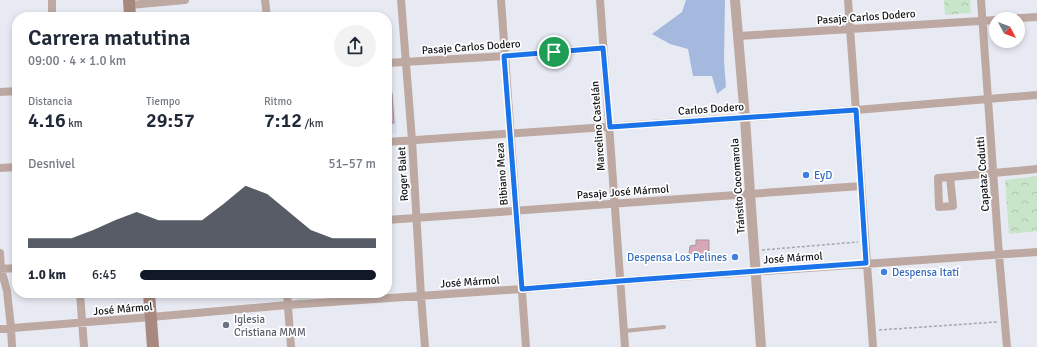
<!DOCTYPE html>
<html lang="es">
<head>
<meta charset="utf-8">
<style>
  :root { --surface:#fff; --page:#f2f2f3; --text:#1f2937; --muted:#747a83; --accent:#111827 }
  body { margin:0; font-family:Signika,sans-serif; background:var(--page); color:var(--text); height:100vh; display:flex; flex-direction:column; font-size:15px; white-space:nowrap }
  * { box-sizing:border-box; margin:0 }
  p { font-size:13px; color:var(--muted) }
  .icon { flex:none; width:22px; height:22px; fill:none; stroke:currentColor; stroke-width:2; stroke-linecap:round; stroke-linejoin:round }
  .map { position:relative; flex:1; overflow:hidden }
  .sheet { position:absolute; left:12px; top:12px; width:380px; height:286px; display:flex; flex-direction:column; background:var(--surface); border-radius:16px; box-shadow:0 2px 6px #0003 }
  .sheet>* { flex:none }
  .needle { width:26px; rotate:131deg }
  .fabs { position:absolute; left:989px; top:12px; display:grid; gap:8px }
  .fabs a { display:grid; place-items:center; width:36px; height:36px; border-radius:50%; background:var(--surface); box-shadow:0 2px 6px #0003; font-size:20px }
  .pin { position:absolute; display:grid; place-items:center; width:34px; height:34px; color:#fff; margin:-17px; border:2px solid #fff; border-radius:50%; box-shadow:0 1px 4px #0007 }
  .round { display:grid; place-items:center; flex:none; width:42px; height:42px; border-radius:21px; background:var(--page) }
  .overview { display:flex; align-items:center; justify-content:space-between; height:68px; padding:0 16px }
  h1 { font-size:22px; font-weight:600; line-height:30px }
  .stats { display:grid; grid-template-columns:repeat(3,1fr); gap:6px; height:68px; padding:4px 16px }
  .stats div { display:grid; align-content:center }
  .stats b { font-size:20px; font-weight:600 }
  .stats small { font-size:11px; font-weight:400 }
  .stats p { font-size:11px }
  .chart { height:112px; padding:8px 16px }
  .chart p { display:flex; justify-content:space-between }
  .chart svg { width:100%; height:72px; margin-top:4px; fill:var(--accent); opacity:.7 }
  ul { padding:0 16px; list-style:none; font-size:13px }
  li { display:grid; grid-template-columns:64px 48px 1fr; align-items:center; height:30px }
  li i { height:10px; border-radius:5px; background:var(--accent) }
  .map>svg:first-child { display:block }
</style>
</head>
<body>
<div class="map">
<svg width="1037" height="347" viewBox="0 0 1037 347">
  <defs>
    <pattern id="park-crowns" width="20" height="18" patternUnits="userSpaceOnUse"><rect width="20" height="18" fill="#c9e5c9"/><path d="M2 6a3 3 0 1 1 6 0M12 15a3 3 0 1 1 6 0" fill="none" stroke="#acc4ac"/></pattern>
  </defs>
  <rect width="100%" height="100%" fill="#e7eaf3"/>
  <path fill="#d8dfee" d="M393,90l4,43 -10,1v-43z"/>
  <path fill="url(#park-crowns)" d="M944,0h26l1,13 -26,2z
    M1037,176v55l-28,3 -4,-54z
    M296,293h36v3l-35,4z"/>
  <path fill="#a5b9df" d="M686,0h39l-1,61 2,26 -9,7 -5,-18h-19l-5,-27 -18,-5 -18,-10 30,-22z"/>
  <path fill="#d7a7b7" stroke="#a1979a" d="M387,93h5l2,30 -7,1z
    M696,240h13v15l-12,1 -1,-2h-7l1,-8 6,-1z"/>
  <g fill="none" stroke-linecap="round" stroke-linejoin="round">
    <path stroke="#a5a7ae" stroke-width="1.5" stroke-dasharray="3 2" stroke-linecap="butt" d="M762,250l96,-8
      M879,330l118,-8"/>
    <path stroke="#bea9a2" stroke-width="4" d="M624,331l40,-4"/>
    <path stroke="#bea9a2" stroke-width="8" d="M52,0v17
      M265,0l2,17
      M401,0l11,140 9,156 4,51
      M501,0l25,347
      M600,0l25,347
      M848,0l25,347
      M981,0l18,255 8,92
      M130,5l55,-5
      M1005,19l32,-2
      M738,36l258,-16
      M387,63l118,-7 98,-8
      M0,92l17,-1
      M387,142l469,-32 181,-15
      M0,168l17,-1
      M950,177l3,29 -14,1 -1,-29 12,-1 87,-8
      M387,220l474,-34
      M0,253l1,16 6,22 4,37 1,19
      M0,269l17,-1
      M80,293l4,54
      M287,293l4,54
      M0,329l151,-12 137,-12 234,-16 98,-8 417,-29"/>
    <path stroke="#bea9a2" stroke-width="10" d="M735,0l10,118 5,75 11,154"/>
    <path stroke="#a8897f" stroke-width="12" d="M129,0l1,17
      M149,293l4,54"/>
  </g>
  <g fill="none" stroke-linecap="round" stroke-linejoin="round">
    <defs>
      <path id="route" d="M603,48l7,79 246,-17 10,153 -246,18 -98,8 -18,-233z"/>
    </defs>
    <use href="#route" stroke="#fff" stroke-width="8"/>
    <use href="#route" stroke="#1a73e8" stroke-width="5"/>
  </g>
  <g fill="#3f7fe0" stroke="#fff" stroke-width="1.5">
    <circle cx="806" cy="175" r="4"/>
    <circle cx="735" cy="257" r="4"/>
    <circle cx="884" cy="272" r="4"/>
  </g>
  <circle fill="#6b7280" stroke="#fff" stroke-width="1.5" cx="226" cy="325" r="4"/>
  <g text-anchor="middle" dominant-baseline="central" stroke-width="3.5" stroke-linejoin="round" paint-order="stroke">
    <g font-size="11" fill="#121316" stroke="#fff">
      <text transform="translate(866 17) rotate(-4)">Pasaje Carlos Dodero</text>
      <text transform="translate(471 47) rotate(-4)">Pasaje Carlos Dodero</text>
      <text transform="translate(711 109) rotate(-4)">Carlos Dodero</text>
      <text transform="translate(598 126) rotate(-94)">Marcelino Castelán</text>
      <text transform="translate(403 174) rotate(-93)">Roger Balet</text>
      <text transform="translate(502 174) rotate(-94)">Bibiano Meza</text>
      <text transform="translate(983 174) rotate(-94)">Capataz Codutti</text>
      <text transform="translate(738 186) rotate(-94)">Tránsito Cocomarola</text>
      <text transform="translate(623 192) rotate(-4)">Pasaje José Mármol</text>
      <text transform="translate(793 258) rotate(-4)">José Mármol</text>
      <text transform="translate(470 282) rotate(-4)">José Mármol</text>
      <text transform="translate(123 309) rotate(-5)">José Mármol</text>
    </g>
    <g font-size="11" fill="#366cbe" stroke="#fff" text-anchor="start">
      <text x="814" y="175">EyD</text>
      <text x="727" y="257" text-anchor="end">Despensa Los Pelines</text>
      <text x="892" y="272">Despensa Itatí</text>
    </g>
    <g font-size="11" fill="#5b616d" stroke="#fff" text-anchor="start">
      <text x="234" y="319">Iglesia<tspan x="234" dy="13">Cristiana MMM</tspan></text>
    </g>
  </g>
</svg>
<div class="fabs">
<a><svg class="needle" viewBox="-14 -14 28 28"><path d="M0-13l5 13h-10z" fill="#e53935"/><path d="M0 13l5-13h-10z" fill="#747a83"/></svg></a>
</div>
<div class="pin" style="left:554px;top:52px;background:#1e9e55"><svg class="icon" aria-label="arrive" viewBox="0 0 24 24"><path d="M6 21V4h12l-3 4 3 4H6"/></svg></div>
<section class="sheet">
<div class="overview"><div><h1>Carrera matutina</h1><p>09:00 · 4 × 1.0 km</p></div><a class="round"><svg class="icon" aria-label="share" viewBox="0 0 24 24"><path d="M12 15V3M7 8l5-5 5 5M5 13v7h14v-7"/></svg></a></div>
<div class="stats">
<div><p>Distancia</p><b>4.16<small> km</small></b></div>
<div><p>Tiempo</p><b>29:57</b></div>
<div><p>Ritmo</p><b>7:12<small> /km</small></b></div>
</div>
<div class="chart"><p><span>Desnivel</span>51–57 m</p>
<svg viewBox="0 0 160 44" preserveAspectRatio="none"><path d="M0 44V38L10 38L20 38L30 33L40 27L50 22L60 27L70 27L80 27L90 17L100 6L110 11L120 22L130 33L140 38L150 38L160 38V44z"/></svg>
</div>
<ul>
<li><b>1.0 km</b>6:45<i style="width:100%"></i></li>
</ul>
</section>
</div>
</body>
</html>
